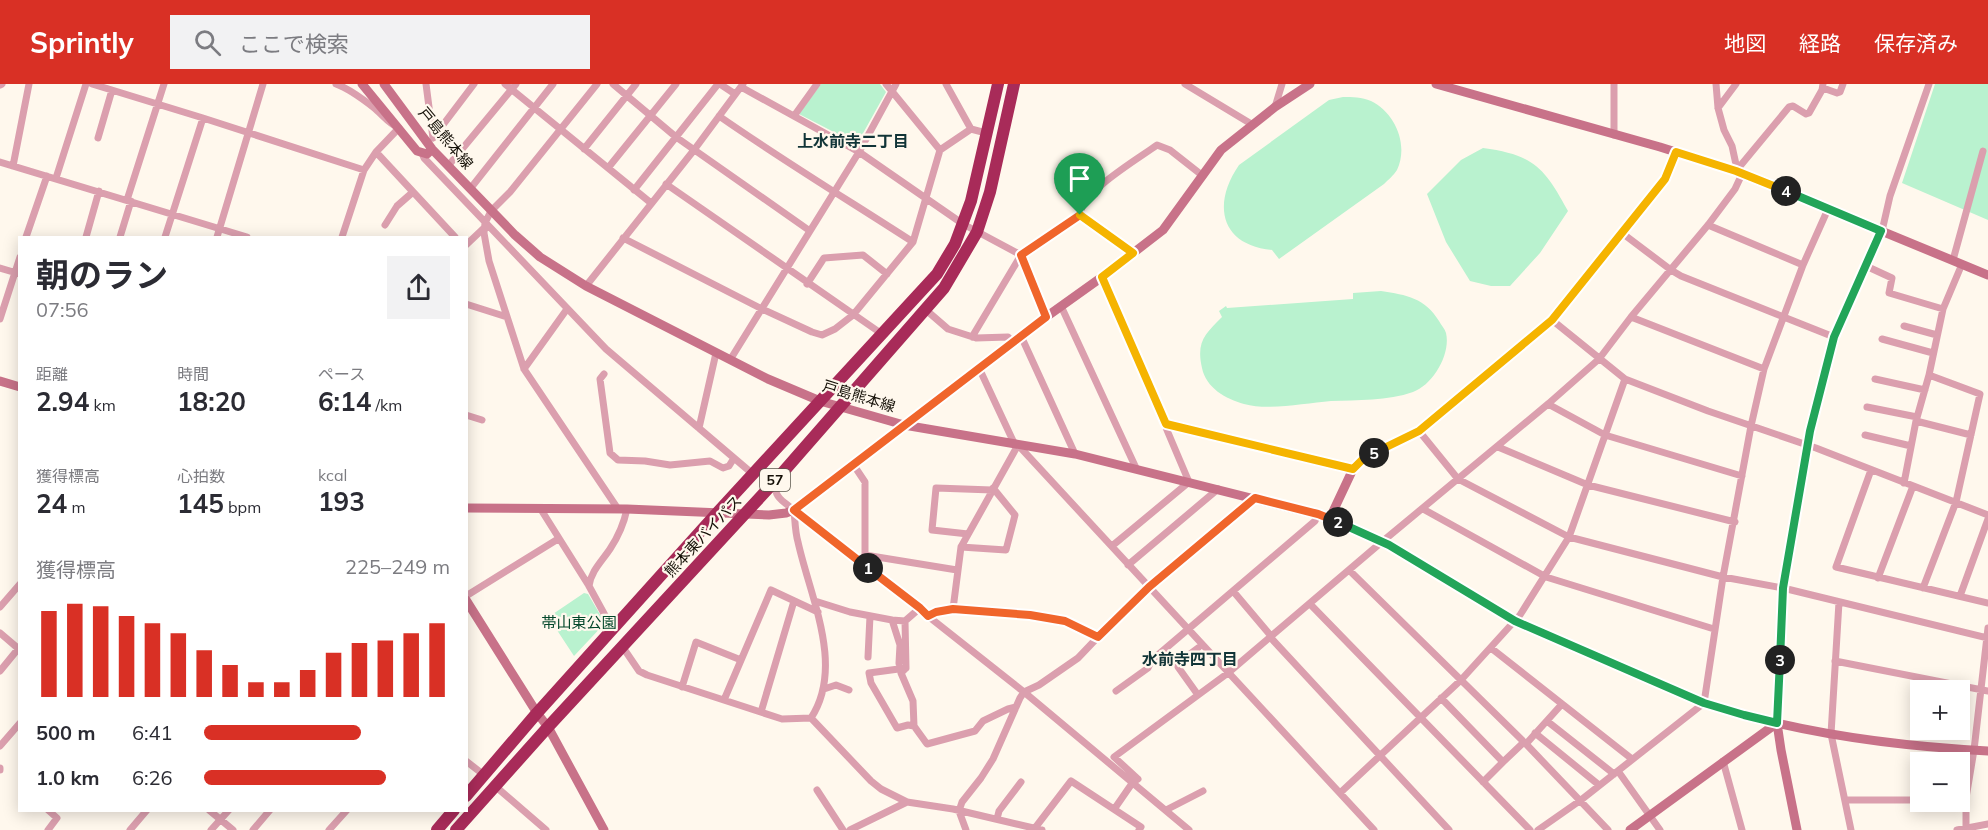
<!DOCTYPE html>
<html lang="ja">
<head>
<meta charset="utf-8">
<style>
  :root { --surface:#fff; --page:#f2f2f3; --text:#2b2b33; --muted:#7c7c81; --accent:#d93025 }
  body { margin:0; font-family:Mulish,"Noto Sans JP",sans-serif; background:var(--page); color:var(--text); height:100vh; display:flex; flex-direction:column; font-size:22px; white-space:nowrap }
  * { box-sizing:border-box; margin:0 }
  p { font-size:20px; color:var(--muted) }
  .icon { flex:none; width:33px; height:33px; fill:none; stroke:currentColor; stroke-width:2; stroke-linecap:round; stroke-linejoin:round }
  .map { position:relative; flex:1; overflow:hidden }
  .panel { position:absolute; left:18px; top:152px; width:450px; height:576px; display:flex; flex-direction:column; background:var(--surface); border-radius:0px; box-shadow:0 3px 15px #0003 }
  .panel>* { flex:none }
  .fabs { position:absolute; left:1910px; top:596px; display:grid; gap:12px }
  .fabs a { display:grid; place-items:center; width:60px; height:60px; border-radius:0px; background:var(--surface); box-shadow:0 3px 15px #0003; font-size:30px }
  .pin { position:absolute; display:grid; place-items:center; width:51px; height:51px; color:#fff; margin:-62px -26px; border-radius:50% 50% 50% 0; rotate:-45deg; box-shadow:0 0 6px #0007 }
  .pin .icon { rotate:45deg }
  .km { position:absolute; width:30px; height:30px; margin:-15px; border-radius:50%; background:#222; color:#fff; font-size:16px; line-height:30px; text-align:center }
  .round { display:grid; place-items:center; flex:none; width:63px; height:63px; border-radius:0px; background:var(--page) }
  .overview { display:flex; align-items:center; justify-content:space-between; height:102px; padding:0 18px }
  h1 { font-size:33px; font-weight:700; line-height:45px }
  .figures { display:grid; grid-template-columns:repeat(3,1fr); gap:9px; height:102px; padding:6px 18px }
  .figures div { display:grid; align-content:center }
  .figures b { font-size:26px; font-weight:700 }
  .figures small { font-size:16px; font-weight:400 }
  .figures p { font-size:16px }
  .chart { height:168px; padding:12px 18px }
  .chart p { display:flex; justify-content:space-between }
  .chart svg { width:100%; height:108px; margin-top:6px; stroke:var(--accent); stroke-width:6 }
  ul { padding:0 18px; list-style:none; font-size:20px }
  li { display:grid; grid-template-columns:96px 72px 1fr; align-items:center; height:45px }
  li i { height:15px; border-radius:8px; background:var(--accent) }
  header { display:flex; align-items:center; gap:36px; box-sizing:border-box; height:84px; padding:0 30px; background:var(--accent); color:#fff }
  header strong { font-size:28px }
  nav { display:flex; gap:33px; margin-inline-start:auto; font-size:21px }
  .search { width:420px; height:54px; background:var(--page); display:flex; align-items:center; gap:15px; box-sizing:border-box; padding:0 21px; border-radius:0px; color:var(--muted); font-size:22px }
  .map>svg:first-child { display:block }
</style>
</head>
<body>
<header>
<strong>Sprintly</strong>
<div class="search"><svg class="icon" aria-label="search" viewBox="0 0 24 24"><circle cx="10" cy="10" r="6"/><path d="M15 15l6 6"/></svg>ここで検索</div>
<nav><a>地図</a><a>経路</a><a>保存済み</a></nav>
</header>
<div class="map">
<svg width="1988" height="746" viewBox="0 0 1988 746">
  <rect width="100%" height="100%" fill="#fff8ed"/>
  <path fill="#b9f2cf" d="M821,0h59l6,8 -29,52 -58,-30z
    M1935,0h53v136l-86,-37z
    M1343,13c9,0 19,0 28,4 24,12 38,43 26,69 -3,5 -9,10 -13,14l-105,75 -7,-9c-52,-5 -60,-46 -33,-85l90,-65z
    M1483,64c51,7 61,19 85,63l-28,42 -30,33h-19l-21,-5 -24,-39 -19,-48 34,-34z
    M1381,207c26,4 44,7 58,30 2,4 6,8 7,12 5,21 -13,52 -33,59 -25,9 -56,8 -82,9 -26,2 -62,10 -87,3 -18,-5 -38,-16 -42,-36 -6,-26 3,-34 20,-51l-3,-6 7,-5 1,2 126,-9v-6z
    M584,509l4,1 17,29 -31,33 -23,-35 -1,-5z"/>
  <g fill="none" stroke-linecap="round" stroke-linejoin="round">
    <path stroke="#db9fae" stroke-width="7" d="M92,0l111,34 161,52
      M336,0c11,4 28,16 37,23 10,8 15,16 26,21l-23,24 -12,18 -22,67
      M426,0l7,54
      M505,0l146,119
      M597,0l-87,108 -19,19 -6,12 -1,10 5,28 35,108 94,140
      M613,0l63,53 134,94
      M720,0l15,10
      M886,0l54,66
      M946,0l25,45
      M1185,0l68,41
      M1716,0l2,24 6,22 8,16 5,23
      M0,1l2,-1
      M741,3l118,65 104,72 58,31 25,62
      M1823,4l14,5 3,-1 3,-8
      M1275,23l7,-23
      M1718,24l18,-24
      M719,32c63,44 129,84 194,126
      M794,32l23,-32
      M1614,51v-51
      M98,54l14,-48
      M433,54l41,-54
      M584,65l52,-65
      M376,68l79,85
      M422,69l2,5 182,191 148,126
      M0,78l247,75
      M13,82l16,-82
      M448,82l68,-82
      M608,84l68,-84
      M1736,87l53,-64 4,-1 13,8 3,-1 13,-23 1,-6
      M56,94l30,-94
      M666,100l216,150
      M470,105l83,-105
      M634,106l84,-106
      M127,116l37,-116
      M1080,131c1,-23 58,-56 77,-70l13,5 33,26
      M385,141l12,-19 16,-14
      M1708,141l95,40
      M1882,147l8,-35 39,-112
      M1622,149l49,37 10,6 153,61
      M26,153l21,-61
      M86,153l13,-46
      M120,153l11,-36
      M165,153l38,-119
      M217,153l46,-153
      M623,154l139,71 50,23 10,3 13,-6 18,-14 60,-73 27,-92 31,-21 15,4
      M466,161l19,-18
      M1953,176l30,-109
      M1866,182l26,12 -3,15 54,16
      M0,184l20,6
      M1102,193l87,205 -77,64
      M807,200l17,-26 39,-3 24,19
      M586,202l108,-136 49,-66
      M466,220l41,13
      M1061,222l75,162
      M926,226l22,19 28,9 32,-1 5,5
      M1631,233l133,52
      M0,235l20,-62
      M1552,236l73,59 83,32 108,37 172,67
      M1904,242l33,9
      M1021,252l54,118
      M972,253l49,-82 59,-40 53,38
      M1882,255l51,14
      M730,276l129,-208 37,-68
      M979,284l36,77
      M524,285l43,-60
      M604,290l-4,5 10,74 8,7 27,1 25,4 40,-4 13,7 6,-2 5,-8
      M1875,295l50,11
      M1548,320l57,31 137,41
      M1867,323l50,10
      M466,331l16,5
      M1916,337l55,14
      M1166,340l187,45
      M699,344l17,-75
      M1419,347l39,48 111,58 154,40 60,11 205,50
      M1865,351l46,11
      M1498,363l90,38 147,37
      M853,380l12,18v73l-5,6
      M1871,386l-35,97 152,36
      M776,397c-2,11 1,16 9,22l239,189 165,138
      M1904,399l12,-62 13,-46 14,-66 19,-45
      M540,424l49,78 24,44
      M1423,425l123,68 168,52
      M794,426c1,10 1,22 4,32 12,55 47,124 13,176
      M968,450l-36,-4 4,-42 56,2
      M961,463l45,3 9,-35 -22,-27
      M865,471l92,15
      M1128,481l90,-76
      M1349,486l177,174 82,86
      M1878,494l35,-92
      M589,502c2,-15 13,-25 21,-37 8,-12 14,-26 17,-40
      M1923,504l33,-86 24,-108 -51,-19
      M1233,507l38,45
      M466,512l92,-57
      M1960,512l28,-77
      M815,517l35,11 42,8
      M1839,518l-8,132 20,96
      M1310,520l220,226
      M0,523l20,-23
      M953,525l8,-62 57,-102 356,385
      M928,533l8,-5 17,-3 77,6 35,6 33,16
      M905,537l15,-13
      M0,549l20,17
      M1270,553l179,193
      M622,562l17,25 8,4 135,44 29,-1
      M1198,564l-20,15v4l20,28
      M1491,564l141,111
      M868,573l2,-41
      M1835,577l153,30
      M899,579l1,-18 -8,-25 13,1 1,47 -5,5 12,28 1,25 13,18 48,-13 8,-10 25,-12 8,-2
      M906,584l-37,5 2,10 26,45 11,-3 6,1
      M0,587l18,-22
      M682,603l14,-45 45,18
      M824,605l12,-4 13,5
      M1116,607l32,-23 4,-8 163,-139 3,-6
      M1441,614l62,64 -20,20
      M724,616l47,-110 47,22
      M761,628l33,-111
      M811,634l60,63 10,8 26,13 46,7 89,21
      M1547,637l67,53
      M1535,649l64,52
      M1526,660l36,-40
      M0,662l20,-23
      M466,677l18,14
      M1723,677l19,69
      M1503,678l21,-20
      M0,684v2
      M1618,687l42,59
      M495,702l51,44
      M817,706l26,40
      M1340,709l121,-113 59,-65 49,-78 56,-158
      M1845,716h75
      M1115,724l18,-26 5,-3 -24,-22 114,-84 149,-127 171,-142 51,-45 32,-42 77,-92 27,-36 7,-15
      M209,726l24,20
      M1166,726l37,-19
      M997,735l2,-8 22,-29
      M1035,744l36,-47 70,46 -2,3
      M48,746l9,-12 -9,-8
      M130,746l17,-20
      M211,746l18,-20
      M253,746l17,-20
      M329,746l18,-20
      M850,746l57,-28
      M966,746l-7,-19 3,-9 19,-24 12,-19 27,-61 4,-6 15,-7 39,-27 20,-21 51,-50 106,-89
      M1538,746l43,-30 123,-97 19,-126 28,-151 13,-57 39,-104 25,-56
      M1957,746l31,-6
      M1966,746v-32l8,-48 14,-122"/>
    <path stroke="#c87289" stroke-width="9" d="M362,0l55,67 10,3 5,-5
      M384,0l48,65 83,86 25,22 46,29 182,93 52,22 84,24 171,29 255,64 59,27 126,76 189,82c91,30 188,43 284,48
      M1436,0l224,63 76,24 252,104
      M0,297l20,6
      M466,424l161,1 142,6 17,-2 8,-3 252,-193 56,-40 61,-47 58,-80 54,-43 35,-23
      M1330,434l23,-49 12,-12 54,-26 133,-111 113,-141 11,-27
      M466,516l71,113 11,14 56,103
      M1630,746l147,-107
      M1797,746l-16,-80 -4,-27 6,-135 24,-144 27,-107 48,-106"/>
    <path stroke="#a82b59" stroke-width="12" d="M466,712l71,-83 180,-200 220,-239 18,-30 16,-43 27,-117
      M437,746l17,-20
      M456,746l92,-103 229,-248 167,-191 33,-56 13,-40 24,-108"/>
  </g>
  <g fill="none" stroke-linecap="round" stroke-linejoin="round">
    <defs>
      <path id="split-1" d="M868,484l-74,-58 252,-193 -25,-62 59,-40"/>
      <path id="split-2" d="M868,484l52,40 8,8 8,-4 17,-3 77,6 35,6 33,16 51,-50 106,-89 63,16 20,8"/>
      <path id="split-3" d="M1338,438l51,23 126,76 189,82 40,12 33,8 3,-63"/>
      <path id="split-4" d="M1780,576l3,-72 27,-157 24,-94 47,-106 -95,-40"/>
      <path id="split-5" d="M1374,369l45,-22 133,-111 113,-141 11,-27 60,19 50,20"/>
      <path id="split-6" d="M1080,131l53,38 -31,24 64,147 187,45 12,-12 9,-4"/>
    </defs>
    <use href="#split-1" stroke="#fff" stroke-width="12"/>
    <use href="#split-2" stroke="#fff" stroke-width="12"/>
    <use href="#split-3" stroke="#fff" stroke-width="12"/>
    <use href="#split-4" stroke="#fff" stroke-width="12"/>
    <use href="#split-5" stroke="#fff" stroke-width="12"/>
    <use href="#split-6" stroke="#fff" stroke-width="12"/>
    <use href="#split-1" stroke="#f0652b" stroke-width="8"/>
    <use href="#split-2" stroke="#f0652b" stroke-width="8"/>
    <use href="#split-3" stroke="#22a559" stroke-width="8"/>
    <use href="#split-4" stroke="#22a559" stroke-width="8"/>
    <use href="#split-5" stroke="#f5b400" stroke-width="8"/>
    <use href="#split-6" stroke="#f5b400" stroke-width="8"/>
  </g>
  <g text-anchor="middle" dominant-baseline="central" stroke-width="4.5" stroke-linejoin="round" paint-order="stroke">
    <rect fill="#fff8ed" stroke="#5b564c" stroke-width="1.5" x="760" y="385" width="30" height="22" rx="4.5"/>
    <g font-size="14" font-weight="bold" fill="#151007">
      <text x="775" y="396">57</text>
    </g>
    <g font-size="15" fill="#151007" stroke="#fff8ed">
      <text transform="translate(446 54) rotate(50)">戸島熊本線</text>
      <text transform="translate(859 312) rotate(17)">戸島熊本線</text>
      <text transform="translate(703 452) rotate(-47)">熊本東バイパス</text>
    </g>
    <g font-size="15" fill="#024629" stroke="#fff8ed">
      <text x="579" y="538">帯山東公園</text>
    </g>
    <g font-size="16" font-weight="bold" fill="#113437" stroke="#fff8ed">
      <text x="853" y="57">上水前寺二丁目</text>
      <text x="1190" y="575">水前寺四丁目</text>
    </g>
  </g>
</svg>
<div class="fabs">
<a>+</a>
<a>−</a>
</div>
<div class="pin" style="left:1080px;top:131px;background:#1e9e55"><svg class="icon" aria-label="arrive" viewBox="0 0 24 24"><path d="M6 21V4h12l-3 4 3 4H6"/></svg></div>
<b class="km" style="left:868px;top:484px">1</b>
<b class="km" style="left:1338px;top:438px">2</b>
<b class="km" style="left:1780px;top:576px">3</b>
<b class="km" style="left:1786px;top:107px">4</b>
<b class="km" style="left:1374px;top:369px">5</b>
<section class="panel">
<div class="overview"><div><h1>朝のラン</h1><p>07:56</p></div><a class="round"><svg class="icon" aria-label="share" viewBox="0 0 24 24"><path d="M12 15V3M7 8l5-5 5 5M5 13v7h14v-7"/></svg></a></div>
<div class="figures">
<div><p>距離</p><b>2.94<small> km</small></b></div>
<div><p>時間</p><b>18:20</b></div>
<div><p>ペース</p><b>6:14<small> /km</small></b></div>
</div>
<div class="figures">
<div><p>獲得標高</p><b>24<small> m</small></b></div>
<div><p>心拍数</p><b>145<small> bpm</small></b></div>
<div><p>kcal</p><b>193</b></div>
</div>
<div class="chart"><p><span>獲得標高</span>225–249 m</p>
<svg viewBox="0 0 160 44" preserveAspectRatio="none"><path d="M5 44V9M15 44V6M25 44V7M35 44V11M45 44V14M55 44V18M65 44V25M75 44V31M85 44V38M95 44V38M105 44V33M115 44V26M125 44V22M135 44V21M145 44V18M155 44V14"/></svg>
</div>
<ul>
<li><b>500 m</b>6:41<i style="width:64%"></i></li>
<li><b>1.0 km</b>6:26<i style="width:74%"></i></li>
</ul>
</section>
</div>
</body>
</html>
